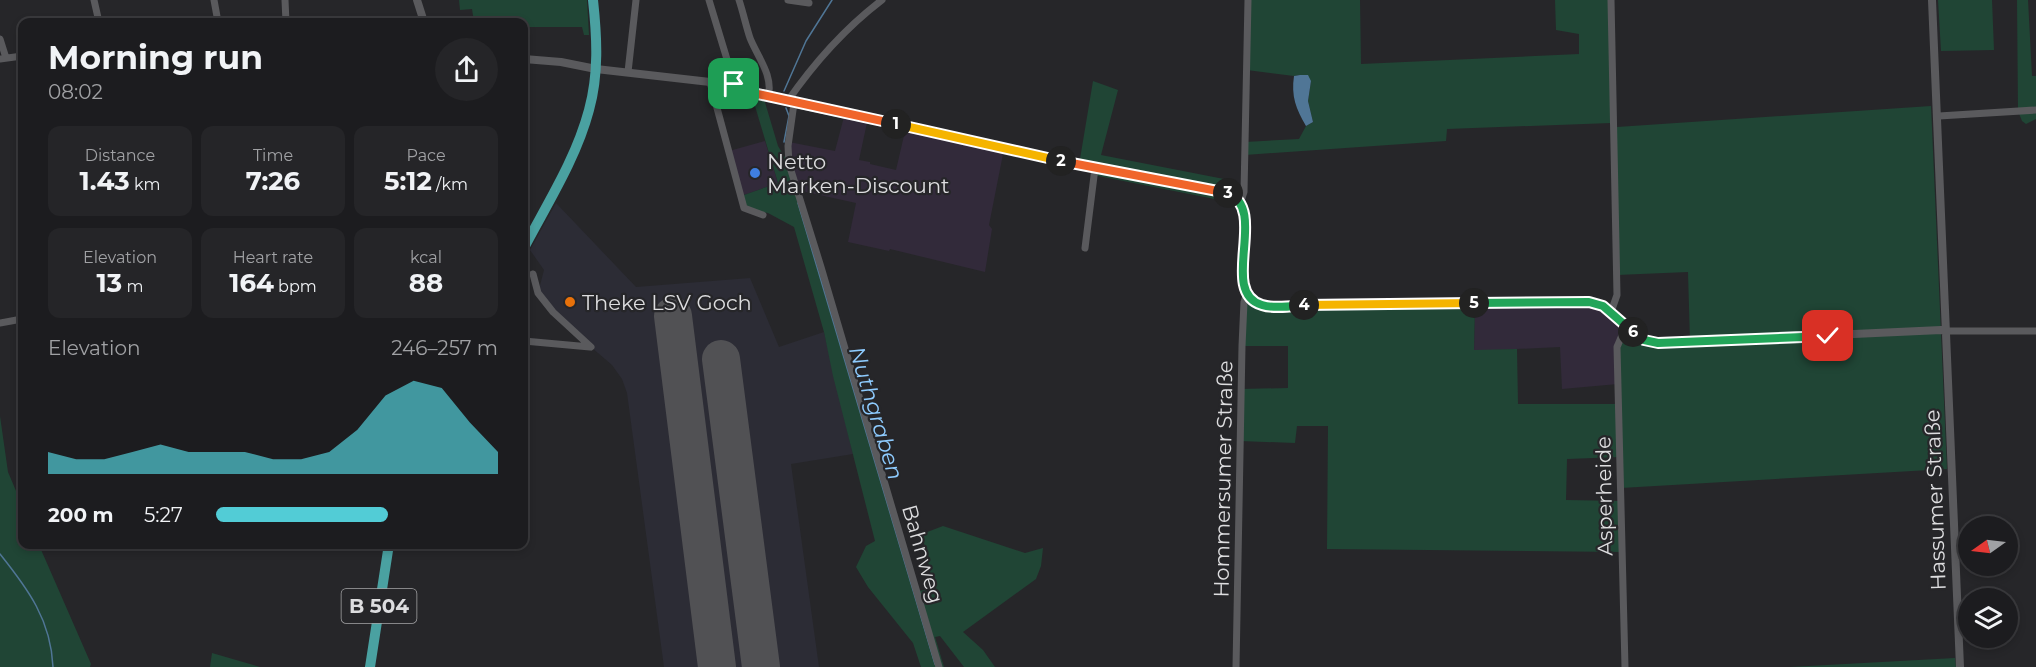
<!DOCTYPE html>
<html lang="en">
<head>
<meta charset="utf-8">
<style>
  :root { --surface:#1c1c1f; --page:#252528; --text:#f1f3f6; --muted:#a0a1a4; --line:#3a3a3d; --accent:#52ccd6 }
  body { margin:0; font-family:Montserrat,sans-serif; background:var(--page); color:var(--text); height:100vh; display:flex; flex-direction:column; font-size:22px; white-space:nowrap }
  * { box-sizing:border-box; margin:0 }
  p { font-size:20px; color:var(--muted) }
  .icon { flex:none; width:33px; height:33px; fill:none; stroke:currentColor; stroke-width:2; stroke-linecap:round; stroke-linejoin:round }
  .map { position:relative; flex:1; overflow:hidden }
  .drawer { position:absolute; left:18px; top:18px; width:510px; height:531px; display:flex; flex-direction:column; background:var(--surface); border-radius:12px; box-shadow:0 3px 9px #0003,0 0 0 2px var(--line) }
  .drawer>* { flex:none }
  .needle { width:39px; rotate:256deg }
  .controls { position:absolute; left:1958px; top:516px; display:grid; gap:12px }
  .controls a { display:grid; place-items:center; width:60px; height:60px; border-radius:50%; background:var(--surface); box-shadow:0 3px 9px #0003,0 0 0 2px var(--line); font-size:30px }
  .pin { position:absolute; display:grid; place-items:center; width:51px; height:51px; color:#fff; margin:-26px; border-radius:12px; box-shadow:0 3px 9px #0006 }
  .km { position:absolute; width:30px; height:30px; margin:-15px; border-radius:50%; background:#222; color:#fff; font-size:16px; line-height:30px; text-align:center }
  .round { display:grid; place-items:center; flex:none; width:63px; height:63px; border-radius:32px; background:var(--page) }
  .overview { display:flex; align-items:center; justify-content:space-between; height:102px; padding:0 30px }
  h1 { font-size:33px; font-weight:700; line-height:45px }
  .metrics { display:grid; grid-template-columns:repeat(3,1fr); gap:9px; height:102px; padding:6px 30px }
  .metrics div { display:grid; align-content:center; border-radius:12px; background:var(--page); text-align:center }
  .metrics b { font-size:26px; font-weight:700 }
  .metrics small { font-size:16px; font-weight:400 }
  .metrics p { font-size:16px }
  .chart { height:168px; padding:12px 30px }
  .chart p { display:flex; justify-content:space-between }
  .chart svg { width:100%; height:108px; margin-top:6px; fill:var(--accent); opacity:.7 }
  ul { padding:0 30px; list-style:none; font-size:20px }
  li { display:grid; grid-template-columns:96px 72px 1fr; align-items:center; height:45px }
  li i { height:15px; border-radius:8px; background:var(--accent) }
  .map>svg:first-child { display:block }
</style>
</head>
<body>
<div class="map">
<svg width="2036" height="667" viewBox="0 0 2036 667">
  <rect width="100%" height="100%" fill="#262629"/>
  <path fill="#322a3a" d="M845,113l23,5 -9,42 11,2v2l26,6 10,-43 98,22 -15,76 3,4 -7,43 -95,-23 -1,2 -41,-9 8,-39 -59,-13 -8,-48 46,9z
    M765,141l13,42 -37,13 -12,-45z
    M1475,303h121l30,23 -8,58 -56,5 -2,-42 -86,4z"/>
  <path fill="#2c2c35" d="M556,203l80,84 114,-9 29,69 45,-15 29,122 -62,10 28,203h-155l-37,-274 -5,-14 -10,-14 -21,-18 -53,-54 6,-23 -14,-20z"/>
  <path fill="#204535" d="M456,0h131l2,35h-5l-2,-8h-58v-5h-50l-2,-13 -12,1 -1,-10z
    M1248,0h112l1,64 218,-10v-20l-23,-4 -1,-30h54l2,123 -164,6 -1,12 -201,14v-13l54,-3 7,-13 7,-4 -5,-21 3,-20 -11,-6 -6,1 -47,-6z
    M1938,0h54l2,50 -53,1z
    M2017,0h11l4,76h4v43l-10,5 -4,-3 -4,-10z
    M1093,81l25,9 -17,65 123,24 20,13 -4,12 -147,-29 1,-7 -15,-3z
    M752,96l12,3 14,47 11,18 128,427 17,-2 -12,-55 21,-8 82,27 18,-5 -2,18 -5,13 -73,53 20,18 12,17h-31l-24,-31 -5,1 9,30h-23l-8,-24 -45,-56 -12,-20 10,-21 9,-5 -42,-165 -9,-44 -30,-105 -26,-14 -24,-5 -3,-12 37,-13z
    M1931,106l16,363 -326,19 -1,-31 -53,2 -1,41 55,1 1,51 -295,-3 1,-123h-31l-2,17 -55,-2 1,-52 47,-1v-42h-46l5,-53 11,10h217l-1,47 43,-1 1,55h100l-1,-57 9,-21 18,14 46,1 -2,-69 -71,3v-148z
    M0,416l8,56 14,33v39l17,1 52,119 -1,3h-90z
    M212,653l48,14h-50z
    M1955,658l1,9h-166z"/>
  <path fill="#507696" d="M1300,75h8l3,6 -3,20 5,21 -7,4c-10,-17 -15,-30 -12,-50z"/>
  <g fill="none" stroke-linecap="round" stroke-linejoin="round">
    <path stroke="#507696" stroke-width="1.5" d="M784,91l22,-50 26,-41
      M784,142l5,-26 -3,-8
      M798,203l137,461
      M0,554c28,35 51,66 53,113"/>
    <path stroke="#515154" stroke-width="38" d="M673,316l44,351
      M721,359l40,308"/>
    <path stroke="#5a5a5d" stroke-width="7" d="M94,0l5,22
      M214,0l4,22
      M285,0l1,22
      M709,0l27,89
      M739,0c4,12 7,26 11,38 7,18 24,38 18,59
      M788,0l21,3
      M0,39l6,19
      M0,59l22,-3
      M628,72l8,-72
      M710,82l34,126 19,7
      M787,102c27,-39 57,-73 95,-102
      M794,103l-6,43 1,18 32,103 118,400
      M1939,116l97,-6
      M1240,204l4,-12 4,-192
      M1085,248l10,-80
      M533,274l5,19 15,19 38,35
      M1611,312l6,-17 -6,-295
      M0,323l22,-4
      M1947,331h89
      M524,341l66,6
      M1236,667l6,-321 2,-44 3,-9
      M1625,667l-8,-320 9,-21"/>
    <path stroke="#5a5a5d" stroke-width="8" d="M417,0l7,22
      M1932,0l28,667
      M524,59l37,3 35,7 114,13 77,20 269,58 168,31c49,21 -9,93 39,115l326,-4 14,4 41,34 14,3 283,-13 6,1"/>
    <path stroke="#4aa1a1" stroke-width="10" d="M524,248c23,-44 52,-89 65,-138 10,-36 8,-73 4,-110
      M370,667l19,-123"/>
  </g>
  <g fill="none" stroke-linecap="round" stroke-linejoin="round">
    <defs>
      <path id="split-1" d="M734,84l2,5 8,2 152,33"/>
      <path id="split-2" d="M896,124l165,37"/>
      <path id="split-3" d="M1061,161l167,32"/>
      <path id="split-4" d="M1228,193c41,17 -10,99 34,112 12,4 30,1 42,0"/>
      <path id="split-5" d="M1304,305l170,-2"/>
      <path id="split-6" d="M1474,303l115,-1 14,4 30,26"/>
      <path id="split-7" d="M1633,332l11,8 14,3 170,-7"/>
    </defs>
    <use href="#split-1" stroke="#fff" stroke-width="12"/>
    <use href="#split-2" stroke="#fff" stroke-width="12"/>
    <use href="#split-3" stroke="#fff" stroke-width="12"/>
    <use href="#split-4" stroke="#fff" stroke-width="12"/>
    <use href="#split-5" stroke="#fff" stroke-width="12"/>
    <use href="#split-6" stroke="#fff" stroke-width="12"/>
    <use href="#split-7" stroke="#fff" stroke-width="12"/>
    <use href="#split-1" stroke="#f0652b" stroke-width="8"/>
    <use href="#split-2" stroke="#f5b400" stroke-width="8"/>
    <use href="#split-3" stroke="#f0652b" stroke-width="8"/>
    <use href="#split-4" stroke="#22a559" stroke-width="8"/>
    <use href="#split-5" stroke="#f5b400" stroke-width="8"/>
    <use href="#split-6" stroke="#22a559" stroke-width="8"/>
    <use href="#split-7" stroke="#22a559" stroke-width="8"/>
  </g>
  <circle fill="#3f7fe0" stroke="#262629" stroke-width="2" cx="755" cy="173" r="6"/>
  <circle fill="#e8710a" stroke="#262629" stroke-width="2" cx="570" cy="302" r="6"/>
  <g text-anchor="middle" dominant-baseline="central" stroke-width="4.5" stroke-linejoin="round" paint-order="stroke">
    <rect fill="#262629" stroke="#a6a6a8" stroke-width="1.5" x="341.5" y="589" width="75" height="34" rx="4.5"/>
    <g font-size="20" font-weight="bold" fill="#dddddf">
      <text x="379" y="606">B 504</text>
    </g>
    <g font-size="21" fill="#dddddf" stroke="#262629" text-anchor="start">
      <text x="767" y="161">Netto<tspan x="767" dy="24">Marken-Discount</tspan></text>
      <text x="582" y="302">Theke LSV Goch</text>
    </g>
    <g font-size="21" fill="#dddddf" stroke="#262629">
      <text transform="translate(1223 479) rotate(-89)">Hommersumer Straße</text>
      <text transform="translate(1604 496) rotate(-91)">Asperheide</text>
      <text transform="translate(1935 500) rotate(-92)">Hassumer Straße</text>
      <text transform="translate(923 554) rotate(74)">Bahnweg</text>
    </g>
    <g font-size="22" font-style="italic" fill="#8ecbfe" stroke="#262629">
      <text transform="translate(876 413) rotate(73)">Nuthgraben</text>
    </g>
  </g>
</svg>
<div class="controls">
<a><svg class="needle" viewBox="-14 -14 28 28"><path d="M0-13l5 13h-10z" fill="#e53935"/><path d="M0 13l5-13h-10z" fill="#a0a1a4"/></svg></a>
<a><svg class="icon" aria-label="layers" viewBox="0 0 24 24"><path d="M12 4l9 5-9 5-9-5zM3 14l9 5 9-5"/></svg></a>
</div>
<div class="pin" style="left:734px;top:84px;background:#1e9e55"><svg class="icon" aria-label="arrive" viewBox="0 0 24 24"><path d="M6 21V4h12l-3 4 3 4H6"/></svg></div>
<div class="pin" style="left:1828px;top:336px;background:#d93025"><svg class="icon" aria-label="check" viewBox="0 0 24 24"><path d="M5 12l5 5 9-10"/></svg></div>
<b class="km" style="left:896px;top:124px">1</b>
<b class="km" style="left:1061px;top:161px">2</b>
<b class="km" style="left:1228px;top:193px">3</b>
<b class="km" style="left:1304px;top:305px">4</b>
<b class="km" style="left:1474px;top:303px">5</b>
<b class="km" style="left:1633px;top:332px">6</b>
<section class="drawer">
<div class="overview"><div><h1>Morning run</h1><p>08:02</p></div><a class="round"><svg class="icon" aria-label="share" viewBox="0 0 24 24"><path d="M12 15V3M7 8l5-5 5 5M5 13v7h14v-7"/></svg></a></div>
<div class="metrics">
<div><p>Distance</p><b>1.43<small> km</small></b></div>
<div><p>Time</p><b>7:26</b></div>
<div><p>Pace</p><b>5:12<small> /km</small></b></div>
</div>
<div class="metrics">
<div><p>Elevation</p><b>13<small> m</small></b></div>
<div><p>Heart rate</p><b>164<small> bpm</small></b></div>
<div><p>kcal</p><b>88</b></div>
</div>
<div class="chart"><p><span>Elevation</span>246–257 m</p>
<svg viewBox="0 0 160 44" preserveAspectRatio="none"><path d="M0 44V35L10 38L20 38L30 35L40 32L50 35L60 35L70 35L80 38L90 38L100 35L110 26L120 12L130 6L140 9L150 23L160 35V44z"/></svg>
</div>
<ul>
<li><b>200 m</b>5:27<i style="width:61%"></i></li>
</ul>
</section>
</div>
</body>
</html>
